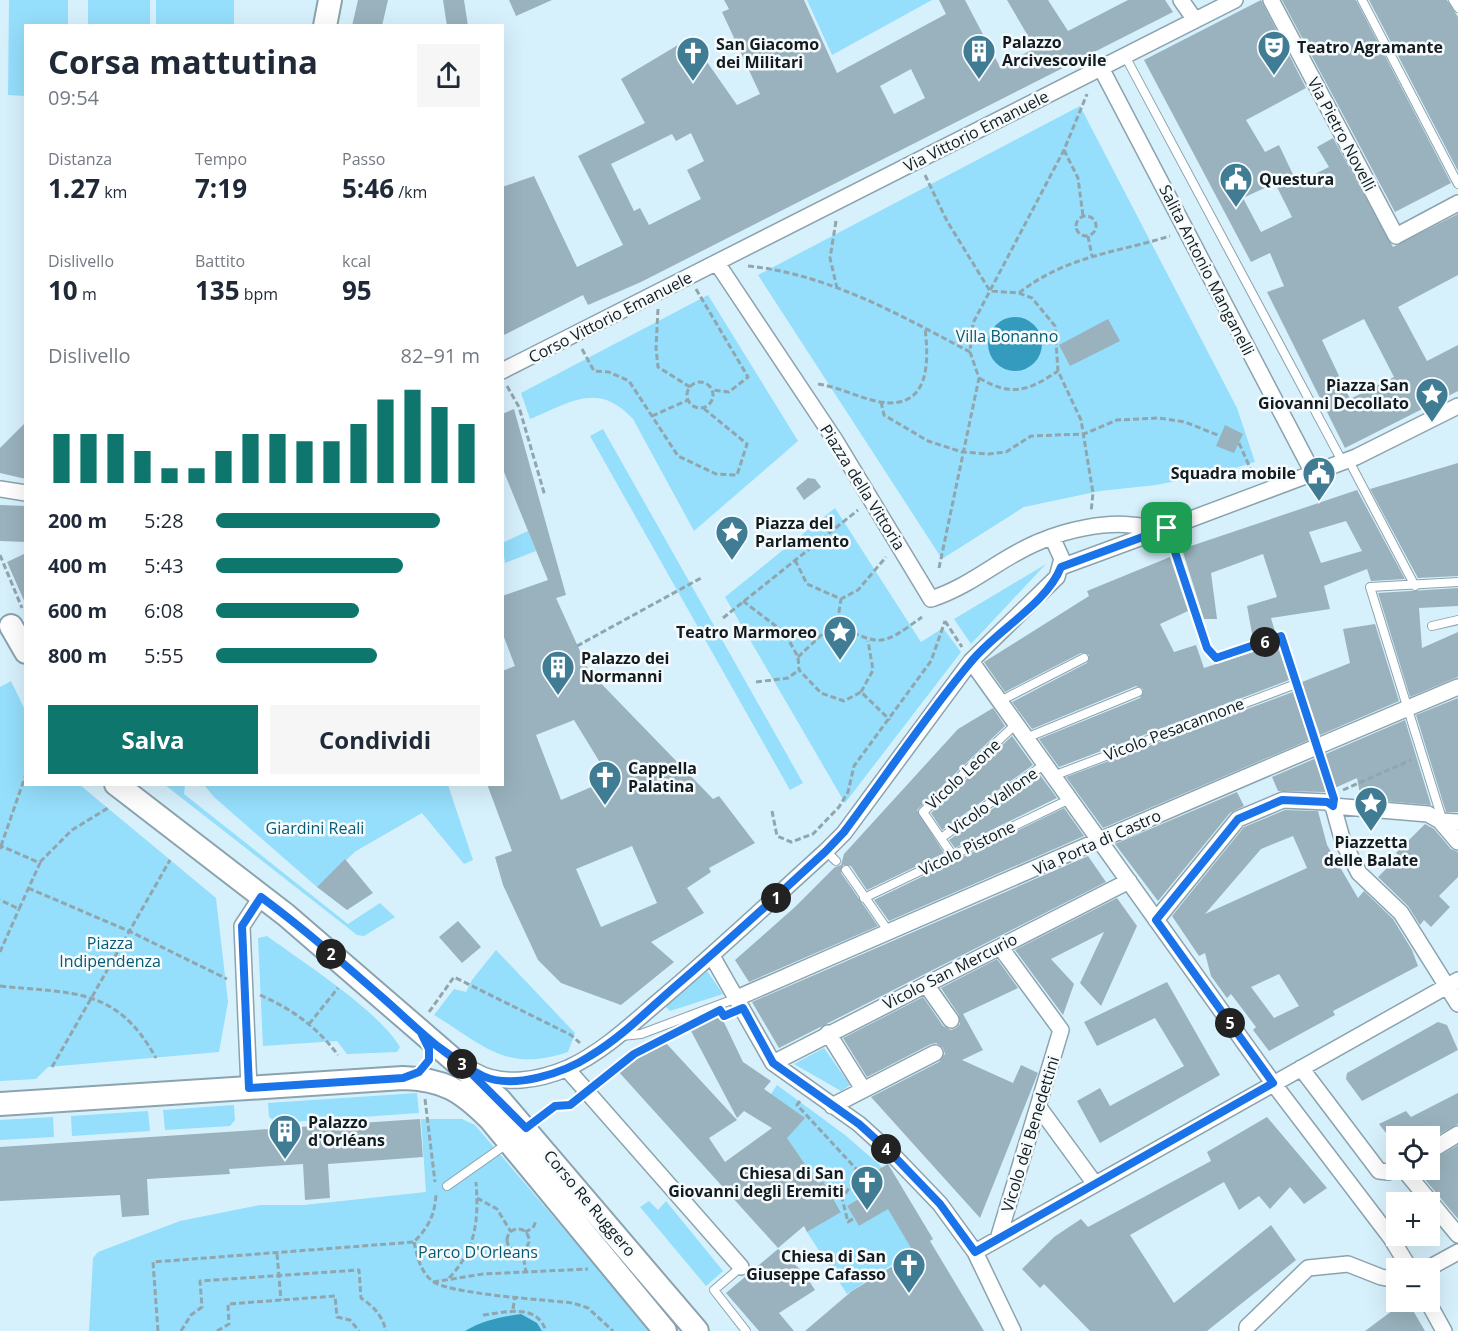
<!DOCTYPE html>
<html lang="it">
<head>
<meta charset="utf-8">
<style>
  :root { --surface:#fff; --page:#f6f6f7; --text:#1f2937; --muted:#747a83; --accent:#0f766e }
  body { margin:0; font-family:"Open Sans",sans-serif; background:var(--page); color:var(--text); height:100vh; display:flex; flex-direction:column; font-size:22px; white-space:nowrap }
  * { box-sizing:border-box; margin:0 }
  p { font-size:20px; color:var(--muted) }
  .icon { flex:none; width:33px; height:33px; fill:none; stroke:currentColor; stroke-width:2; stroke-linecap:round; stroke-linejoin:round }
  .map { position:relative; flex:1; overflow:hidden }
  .sheet { position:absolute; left:24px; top:24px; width:480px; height:762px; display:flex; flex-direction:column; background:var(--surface); border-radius:0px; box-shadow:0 6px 24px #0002 }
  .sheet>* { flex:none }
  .buttons { position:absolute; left:1386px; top:1126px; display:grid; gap:12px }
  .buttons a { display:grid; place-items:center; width:54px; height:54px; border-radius:0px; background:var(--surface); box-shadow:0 6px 24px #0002; font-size:30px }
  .pin { position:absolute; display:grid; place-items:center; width:51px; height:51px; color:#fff; margin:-26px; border-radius:12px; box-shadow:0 3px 9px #0006 }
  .km { position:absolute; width:30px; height:30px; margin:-15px; border-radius:50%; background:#222; color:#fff; font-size:16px; line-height:30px; text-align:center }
  .round { display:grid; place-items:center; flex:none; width:63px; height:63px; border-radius:0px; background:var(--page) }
  .head { display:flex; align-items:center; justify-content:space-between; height:102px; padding:0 24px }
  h1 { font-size:33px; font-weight:700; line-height:45px }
  .stats { display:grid; grid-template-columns:repeat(3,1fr); gap:9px; height:102px; padding:6px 24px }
  .stats div { display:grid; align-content:center }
  .stats b { font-size:26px; font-weight:700 }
  .stats small { font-size:16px; font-weight:400 }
  .stats p { font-size:16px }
  .chart { height:168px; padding:12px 24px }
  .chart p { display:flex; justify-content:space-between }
  .chart svg { width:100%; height:108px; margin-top:6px; stroke:var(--accent); stroke-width:6 }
  .cta { display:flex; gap:12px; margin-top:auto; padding:12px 24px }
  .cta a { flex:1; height:69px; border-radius:0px; background:var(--accent); color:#fff; font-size:24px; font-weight:700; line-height:69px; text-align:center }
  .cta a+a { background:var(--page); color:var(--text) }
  ul { padding:0 24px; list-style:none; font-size:20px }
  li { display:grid; grid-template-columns:96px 72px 1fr; align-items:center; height:45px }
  li i { height:15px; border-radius:8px; background:var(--accent) }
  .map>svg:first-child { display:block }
</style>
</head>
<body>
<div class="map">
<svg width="1458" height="1331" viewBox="0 0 1458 1331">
  <rect width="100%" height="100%" fill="#d7f1fc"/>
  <path fill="#95defc" d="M9,0h59v25l-42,1 -1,70 -17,-1z
    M88,0h62v25h-62z
    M156,0h78v25h-78z
    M807,0h125l-100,55z
    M1080,106l157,302 18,54 -37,11 -62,12 -56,6 -76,16 -82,52 -184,-284z
    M708,295l90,146 -104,90 -61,-112c-35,-38 -62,-17 -103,0l-9,-26z
    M603,429l200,354 -13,7 -200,-354z
    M835,508l86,134 22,-14 18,24 -116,151 -120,-206z
    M528,531l8,20 -31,12 -3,-20z
    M1046,564l-75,80 -17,-25z
    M11,681l14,29 1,74 54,1 136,113 12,104 -9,50 -171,15 -12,12 -36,2v-394z
    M165,785h20l-1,9 164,130 32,-21 15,14 -31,19 -7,-1z
    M204,785h244l25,75 -9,4 -42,-51 -66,38 -39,36 -103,-90z
    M267,936c37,27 111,74 133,111l-3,5 -50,2 -10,-13 -74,5 -5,-108z
    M496,950l79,83 -7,19c-63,21 -84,-7 -134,-37l20,-26 12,3 6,-12z
    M707,971l16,23 -53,17 -5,-5z
    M824,1048l26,37 -9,6 -47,-27z
    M777,1085l68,50 37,32 -11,7 7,13 -31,19 12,20 33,-20 21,45 -66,43 -40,-62 34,-21 -18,-30 -5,2 -38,-55 -9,-34z
    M417,1093l2,20 -143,10 -7,-6 -1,-14z
    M234,1105l1,15 -5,6 -65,4 -2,-20z
    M148,1111l2,20 -78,5 -1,-20z
    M53,1117l1,20 -54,3v-20z
    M421,1119h41l13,6 176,206h-562l4,-73 5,-6 82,-31 80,-16h44l122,-13z
    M649,1201l9,9 8,-9 57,70 -17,15 -66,-79z"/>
  <path fill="#349bbf" d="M988 344a27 27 0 1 1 54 0a27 27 0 1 1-54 0Z
    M521,1314l16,9 5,8h-77c18,-11 36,-14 56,-17z"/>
  <path fill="#99b2bd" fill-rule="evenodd" d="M358,0h30l-6,26h-30z
    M443,0h21l4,26h-21z
    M509,0h43l-36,16z
    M724,0h80l33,73 109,-59 -7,-14h26l35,67 35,-19 -28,-48h41l20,31 60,-31h37l8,12 -532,270 -53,23 -5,-10 -81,41v-149l32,-11 43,91 46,-22 -45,-89 67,-33 -24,-44 62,-37 7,12 8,-5 39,56 23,-11 -38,-82 7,-3zM911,69l14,29 -31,16 -14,-28zM691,133l13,28 -17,9 14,29 -52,26 -9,-17 -6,3 -23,-47 61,-30 4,7z
    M1261,0l45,88 -60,32 19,32 14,-7 18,38 32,-16 -12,-20 16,-9 60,109 65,-33v61l-60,32 29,54 31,-16v46l-113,57 -78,-156 17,-6 -14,-33 -19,9 -107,-202zM1275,183l17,34 -31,15 -18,-34zM1364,319l30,58 -44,22 -28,-59z
    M1282,0h74l95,183 -56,29z
    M1369,0h78l11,17v154z
    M1108,319l12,22 -50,25 -11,-21z
    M514,409l52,186 -10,3 33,73 124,128 6,-3 36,47 -46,25 2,4 -24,16 17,25 -53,29 23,20 -53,43 -60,-22 -23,-23 -35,-75 -8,-28 17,-6 -25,-67h15v-113l13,-5 -13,-34v-36l46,-16 -46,-113v-53zM574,720l36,59 -49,21 -25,-65zM632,846l25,57 -56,24 -25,-58z
    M26,422v57l-26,-6v-25z
    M1225,425l18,9 -9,19 -18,-7z
    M1458,463v113l-40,2 -48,-89z
    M808,478l7,1 6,8 -17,13 -8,-12z
    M1357,490l48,89 -34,2 -4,-12 -43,17 6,23 -59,9 4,14 -22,7 -6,-33 30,-9 -14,-43 -52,19 6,46h-13l-22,-70zM1346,521l16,30 -41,12 -12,-31z
    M0,505l26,1v36l-26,-1z
    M26,553v52l-19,-43z
    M1170,557l18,54 -28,13 14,28 22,-7 8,23 73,-24 12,36 -230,87 -20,-28 101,-41 3,-9 -7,-3 -104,43 -20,-27 75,-39 2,-8 -8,-2 -76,39 -21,-30 105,-66 -2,-5z
    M1458,588v18l-39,2 3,40 36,-16v45l-48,20 -32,-104z
    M1375,624l24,77 -79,34 -18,-53 48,-19 -7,-34z
    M1293,692l16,48 -206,88 -37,-51z
    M1458,698v114h-12l-30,-97z
    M993,708l12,18 -88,84 27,43 -77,37 -16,-24 -8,-1 -2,8 37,53 -129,56 -14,-22 60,-53 40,-40 6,-2 3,-11 114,-125z
    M1405,720l26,85 -70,-6 -4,-21 -31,14 -48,-1 -6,-14z
    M1012,736l21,29 -91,65 -11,-17z
    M1040,775l17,23 -102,50 -6,-8z
    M1237,792l7,14 -14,7 -72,88 -43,-57z
    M1064,808l20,28 -195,85 -15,-21z
    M1285,810l33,1 9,34 31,53 6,-7 29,28 19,31 6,16 -85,45 2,4 -66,36 -16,-21 3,-3 -25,-33 -4,4 -16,-22 -6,-23 -6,3 -27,-40 72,-89zM1293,836l14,32 -102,46 56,-65zM1279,974l20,32 -25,12 -23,-31z
    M1425,824l9,5 17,20 7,3v25l-19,19 11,11 -19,20 -7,-7 -4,5 -12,-19 -30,-29 21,-21 -3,-3z
    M1088,856l18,26 -327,166 -27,-46z
    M345,859l28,34 -26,17 -30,-23z
    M1117,898l20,28 -36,80 -21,-23 24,-51 -53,27 23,25 -11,31 -48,-65z
    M458,921l23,26 -19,16 -23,-26z
    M997,959l21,29 -55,26 20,36 -21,10 51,23 8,-18 17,8 -58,145 -109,-121 68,-35 6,-8 -2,-6 -7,-5 -5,1 -64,33 -24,-39 80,-41 20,29 8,4 5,-2 4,-4 -1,-9 -18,-27z
    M1167,982l53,93 -120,68 -23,-42 23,-13 10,18 74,-40 -29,-48 -58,28 -13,-24z
    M720,1014l23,48 28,19 -7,8 41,29 -18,20 31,45 5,-2 18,31 -34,20 -3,-6 -26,22 -161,-178 19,-15 29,-13 72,78 -28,18 16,24 47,-34 -28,-17 -7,7 -47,-89z
    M1438,1022l9,3 11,25 -96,51 -16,-22 1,-6z
    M1458,1093v31l-24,13h-45l-10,-13 27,-13 5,6z
    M1267,1117l60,71 -23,16 -14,-17 -20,22 -11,-13 -20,14 -15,-28 -94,53 44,68 97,-78 25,35 -89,71h-117l-46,-47 -4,4 -18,-19 32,-32 27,-18 7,8 123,-66 -4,-9z
    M420,1119l3,38 -95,7 2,34 -25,2 -2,-36 -74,5 1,5 -83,5 2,36 -27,2 -2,-22 -120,6v-54z
    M1458,1145v74l-41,-49h13v-9z
    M888,1164l45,75 -3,2 54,90h-179l47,-40 62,-38 -26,-44 -29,17 -12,-20 31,-19 -8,-13z
    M778,1249l25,23 12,18 -36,23 15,18h-35l-33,-38z
    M1404,1302h4l17,29h-60z"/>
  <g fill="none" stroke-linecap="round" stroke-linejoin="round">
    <defs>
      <path id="lane" d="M1362,0l96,184
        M1453,0l5,8
        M1125,56l217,405
        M1348,459l67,127
        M1167,528l40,120 9,10 65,-22 36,110
        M1432,626l26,-6
        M1000,701l84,-43
        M1026,738l112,-46
        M1053,776l243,-92
        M1443,822l-73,-235 88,-5
        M941,838l104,-74
        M826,851l10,10
        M953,856l-30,-44 93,-88
        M846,870l43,62
        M864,898l206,-99
        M622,1036l19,-2 96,-36
        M447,1186l61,-43
        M741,1267l-27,23 32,41"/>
      <path id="street" d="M1181,0l14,20
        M1271,0l125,236 62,-33
        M1101,68l212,405
        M717,263l118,177 96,159c43,-14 71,-43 110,-58 25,-11 63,-19 90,-16 13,1 23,4 36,3l189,-71 102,-51
        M502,371l733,-371
        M0,489l26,4
        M1061,567l98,-36
        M971,661l302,422 118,155 19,31
        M1333,806l10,36 16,31 42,40 57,91
        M1440,821l18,21
        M1156,920l82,-101 45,-19 44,2 6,4 95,8 12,7 18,1
        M712,956l61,107 86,61 32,29 49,51 35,48 38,79
        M927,986l24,34
        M737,998c240,-105 480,-210 721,-311
        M828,1033l35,56
        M773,1063l356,-182
        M1301,1068l78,103 9,1 8,-3
        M567,1069l174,198
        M475,1071c28,16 65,9 93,-3 37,-17 67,-47 98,-73 55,-47 107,-96 160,-144l18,-18 127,-172 86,-84 5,-18 -10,-22
        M249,1088l-7,-162 19,-29
        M832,1106l103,-53
        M1038,1106l57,78
        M1430,1151l28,-17
        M1404,1170l54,65
        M998,1239l63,-209 -60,-82
        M975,1252l483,-272
        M1427,1269l31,-17
        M1428,1302l16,29
        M1247,1331v-4l61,-59 40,-4 33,13 15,3"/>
      <path id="secondary" d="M325,26l5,-26
        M11,626l15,26
        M116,784l170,131 213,184 198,232
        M0,1104l403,-26c41,1 59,13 87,41l175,212"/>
    </defs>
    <use href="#lane" stroke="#8ba3ae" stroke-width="10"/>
    <use href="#street" stroke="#8ba3ae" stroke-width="18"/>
    <use href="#secondary" stroke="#8ba3ae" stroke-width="26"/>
    <path stroke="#91a5ad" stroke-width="3" stroke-dasharray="6 3" stroke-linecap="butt" d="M1064,150l14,28 5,38
      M925,175l22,46 43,70 29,2 13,5 23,28 3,45 23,49 12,73 -2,19
      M1076 226a10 10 0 1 1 20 0a10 10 0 1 1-20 0Z
      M836,221l-6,37 7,30
      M1088,236l4,20
      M748,266c80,8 152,49 222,86
      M696,289l52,88 -19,15 -16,-2
      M1019,293c47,-37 96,-40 151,-57
      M658,309l-2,39 2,19 32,20
      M582,349l12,22 15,1 20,9 49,75 38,18 21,1 10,-31 -45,-37
      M979,378c33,19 49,13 79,-7
      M687 395a13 13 0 1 1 26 0a13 13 0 1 1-26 0Z
      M818,384c21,3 41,14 62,18 50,8 49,-40 45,-74
      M507,386l12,21 26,89
      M881,402l3,13 44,26 34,11 26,2 18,-2 25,-16 53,-2 33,-14 42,-2 26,4 35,14
      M652,416l36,-16
      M1239,443l15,34
      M0,555l22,53
      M795,560l12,24 34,15 17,-9 28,-33
      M939,568l40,-190 -9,-26 3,-29 91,-173 23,-56
      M743,601l42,32 13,24 1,13 22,23 23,8 17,-9 29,28
      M723,618l135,-108
      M945,621l17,26
      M837,624c44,24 46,21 85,-7
      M577,646l124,-68
      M798,657l33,-31 6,-2 4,-25
      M756,682l32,-4 11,-8
      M861,692l12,-22 -5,-29
      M1322,763l8,22
      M1343,790l68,-30
      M772,811l5,25 14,6 22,-8 26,-27 9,-15 6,-26 77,-105 14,-40
      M1,846l25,-72
      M0,849l1,-3 39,17 -21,46 -19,-9
      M40,862l32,-32 36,-22
      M28,888l103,44 96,47
      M0,952l19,-43
      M0,986c73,8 116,0 156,72
      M260,995c32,14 57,32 78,60
      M429,1012l25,-35 117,58 9,8
      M309,1024l29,-36
      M52,1067l118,-207
      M600,1082l34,-28 14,-7
      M425,1099l10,83
      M800,1101l-3,4 63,68 -18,25 6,24 6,-4
      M539,1117l16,-11 15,-1 6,-4
      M477,1198l20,11 14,23
      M507 1240a11 11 0 1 1 22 0a11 11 0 1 1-22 0Z
      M525,1232l8,-4 3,-7
      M414,1242c3,14 6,28 17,38 13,14 118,20 142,23l15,5 25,23
      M522,1250l4,22
      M277,1254l4,46
      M449,1278c27,-28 30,-59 27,-96
      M433,1282l50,-8 105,-5
      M513,1309l2,-13
      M483,1315c21,-2 53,-13 63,16
      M158,1331l-5,-69 261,-20c15,-15 21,-28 22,-48
      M181,1331l10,-16 11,-8 -2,-26 159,-11 2,28c13,9 21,17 25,33
      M217,1331l12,-7 -1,-20 107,-8 2,21 13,3 9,11"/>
    <use href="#lane" stroke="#fff" stroke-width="8"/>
    <use href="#street" stroke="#fff" stroke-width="15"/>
    <use href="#secondary" stroke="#fff" stroke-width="22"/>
  </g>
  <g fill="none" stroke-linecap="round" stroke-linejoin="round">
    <defs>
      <path id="route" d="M1167,528l-106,39c-15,38 -66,64 -91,96 -45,54 -84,113 -126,169l-18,19c-51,47 -102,94 -155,139 -26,23 -51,48 -81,66 -26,17 -77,34 -107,20 -39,-19 -68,-50 -100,-78 -40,-35 -80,-70 -122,-101l-19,29 7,162 154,-10 16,-6 10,-12v-11l-7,-14 39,28 65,65 29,-22 15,-1 64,-51 86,-44 4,6 19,-8 30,55 86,61 32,29 49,51 35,48 298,-169 -117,-163 82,-101 44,-19 45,2 6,4 1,-7 -53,-163 -65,22 -9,-10 -40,-120"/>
    </defs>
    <use href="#route" stroke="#fff" stroke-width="12"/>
    <use href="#route" stroke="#1a73e8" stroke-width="8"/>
  </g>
  <defs>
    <symbol id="theatre-pin" viewBox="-11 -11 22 30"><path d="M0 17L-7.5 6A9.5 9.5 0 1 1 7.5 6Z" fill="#407c94" stroke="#f5fafc"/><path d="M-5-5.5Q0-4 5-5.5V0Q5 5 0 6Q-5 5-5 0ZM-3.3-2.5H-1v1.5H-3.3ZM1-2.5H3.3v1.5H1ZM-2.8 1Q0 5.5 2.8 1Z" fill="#fff"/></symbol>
    <symbol id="building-pin" viewBox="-11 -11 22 30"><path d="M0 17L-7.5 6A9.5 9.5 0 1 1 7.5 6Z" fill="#407c94" stroke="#f5fafc"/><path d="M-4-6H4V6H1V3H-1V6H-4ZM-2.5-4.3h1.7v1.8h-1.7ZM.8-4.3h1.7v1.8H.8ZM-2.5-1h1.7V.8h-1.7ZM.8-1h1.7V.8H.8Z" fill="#fff"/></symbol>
    <symbol id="church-pin" viewBox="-11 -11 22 30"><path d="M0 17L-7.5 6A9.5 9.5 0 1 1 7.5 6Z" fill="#407c94" stroke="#f5fafc"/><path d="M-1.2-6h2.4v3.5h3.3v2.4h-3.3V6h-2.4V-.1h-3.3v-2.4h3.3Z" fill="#fff"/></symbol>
    <symbol id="civic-pin" viewBox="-11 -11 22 30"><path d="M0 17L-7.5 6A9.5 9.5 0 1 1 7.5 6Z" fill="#407c94" stroke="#f5fafc"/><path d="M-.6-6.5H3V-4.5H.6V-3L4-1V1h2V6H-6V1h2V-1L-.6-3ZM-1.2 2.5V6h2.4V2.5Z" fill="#fff"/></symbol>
    <symbol id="sight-pin" viewBox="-11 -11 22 30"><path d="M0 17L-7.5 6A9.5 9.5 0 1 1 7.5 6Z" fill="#407c94" stroke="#f5fafc"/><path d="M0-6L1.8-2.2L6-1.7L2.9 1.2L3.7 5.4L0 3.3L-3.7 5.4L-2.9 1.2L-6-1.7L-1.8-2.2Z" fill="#fff"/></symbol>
  </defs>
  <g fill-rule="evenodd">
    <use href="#theatre-pin" x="1255" y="28" width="38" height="52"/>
    <use href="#building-pin" x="960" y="32" width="38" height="52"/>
    <use href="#church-pin" x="674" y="34" width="38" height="52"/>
    <use href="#civic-pin" x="1217" y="160" width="38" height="52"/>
    <use href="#sight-pin" x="1413" y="375" width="38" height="52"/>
    <use href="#civic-pin" x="1300" y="454" width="38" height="52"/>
    <use href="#sight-pin" x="713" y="513" width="38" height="52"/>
    <use href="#sight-pin" x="821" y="613" width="38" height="52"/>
    <use href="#building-pin" x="539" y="648" width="38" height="52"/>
    <use href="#church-pin" x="586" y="758" width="38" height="52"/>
    <use href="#sight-pin" x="1352" y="784" width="38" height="52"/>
    <use href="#building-pin" x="266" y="1112" width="38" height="52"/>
    <use href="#church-pin" x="848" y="1163" width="38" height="52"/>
    <use href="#church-pin" x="890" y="1246" width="38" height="52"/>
  </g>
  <g text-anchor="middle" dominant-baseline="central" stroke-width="5" stroke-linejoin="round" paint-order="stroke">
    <g font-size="16" font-weight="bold" fill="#121b1f" stroke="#f5fafc" text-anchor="start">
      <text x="1002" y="42">Palazzo<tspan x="1002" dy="18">Arcivescovile</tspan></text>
      <text x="716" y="44">San Giacomo<tspan x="716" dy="18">dei Militari</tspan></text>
      <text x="1297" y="47">Teatro Agramante</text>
      <text x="1259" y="179">Questura</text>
      <text x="1409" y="385" text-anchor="end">Piazza San<tspan x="1409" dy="18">Giovanni Decollato</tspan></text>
      <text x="1296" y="473" text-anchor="end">Squadra mobile</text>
      <text x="755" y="523">Piazza del<tspan x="755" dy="18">Parlamento</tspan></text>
      <text x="817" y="632" text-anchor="end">Teatro Marmoreo</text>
      <text x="581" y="658">Palazzo dei<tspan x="581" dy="18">Normanni</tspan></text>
      <text x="628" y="768">Cappella<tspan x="628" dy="18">Palatina</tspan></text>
      <text x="1371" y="842" text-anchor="middle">Piazzetta<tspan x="1371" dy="18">delle Balate</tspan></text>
      <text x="308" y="1122">Palazzo<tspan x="308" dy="18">d'Orléans</tspan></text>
      <text x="844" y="1173" text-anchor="end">Chiesa di San<tspan x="844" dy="18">Giovanni degli Eremiti</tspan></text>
      <text x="886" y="1256" text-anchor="end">Chiesa di San<tspan x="886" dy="18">Giuseppe Cafasso</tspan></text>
    </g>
    <g font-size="16" fill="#121b1f" stroke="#f5fafc">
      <text transform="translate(976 131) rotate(-27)">Via Vittorio Emanuele</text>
      <text transform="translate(1342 134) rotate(62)">Via Pietro Novelli</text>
      <text transform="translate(1207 270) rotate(63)">Salita Antonio Manganelli</text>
      <text transform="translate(610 317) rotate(-27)">Corso Vittorio Emanuele</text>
      <text transform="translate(863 487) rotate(58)">Piazza della Vittoria</text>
      <text transform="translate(1174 729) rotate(-21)">Vicolo Pesacannone</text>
      <text transform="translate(963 774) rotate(-43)">Vicolo Leone</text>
      <text transform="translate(993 801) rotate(-35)">Vicolo Vallone</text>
      <text transform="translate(1097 842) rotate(-24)">Via Porta di Castro</text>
      <text transform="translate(967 848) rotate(-26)">Vicolo Pistone</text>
      <text transform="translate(950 971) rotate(-27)">Vicolo San Mercurio</text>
      <text transform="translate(1030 1134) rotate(-73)">Vicolo dei Benedettini</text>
      <text transform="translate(590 1203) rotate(50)">Corso Re Ruggero</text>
    </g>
    <g font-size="16" fill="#075b75" stroke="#f5fafc">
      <text x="1007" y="336">Villa Bonanno</text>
      <text x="315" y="828">Giardini Reali</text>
      <text x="110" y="943">Piazza<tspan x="110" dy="18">Indipendenza</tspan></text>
      <text x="478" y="1252">Parco D'Orleans</text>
    </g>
  </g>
</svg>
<div class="buttons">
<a><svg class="icon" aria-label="locate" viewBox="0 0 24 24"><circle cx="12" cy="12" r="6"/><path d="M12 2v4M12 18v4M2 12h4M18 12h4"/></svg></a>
<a>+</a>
<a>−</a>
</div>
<div class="pin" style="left:1167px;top:528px;background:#1e9e55"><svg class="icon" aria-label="arrive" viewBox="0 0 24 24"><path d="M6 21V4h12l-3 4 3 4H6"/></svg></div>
<b class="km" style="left:776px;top:898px">1</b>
<b class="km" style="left:331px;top:954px">2</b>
<b class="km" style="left:462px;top:1064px">3</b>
<b class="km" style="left:886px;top:1149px">4</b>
<b class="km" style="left:1230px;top:1023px">5</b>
<b class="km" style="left:1265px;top:642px">6</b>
<section class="sheet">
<div class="head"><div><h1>Corsa mattutina</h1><p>09:54</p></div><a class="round"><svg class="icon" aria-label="share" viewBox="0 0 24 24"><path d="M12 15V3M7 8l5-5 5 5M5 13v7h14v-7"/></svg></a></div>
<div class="stats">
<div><p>Distanza</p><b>1.27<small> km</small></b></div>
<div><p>Tempo</p><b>7:19</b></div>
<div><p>Passo</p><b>5:46<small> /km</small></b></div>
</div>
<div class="stats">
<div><p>Dislivello</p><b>10<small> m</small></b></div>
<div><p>Battito</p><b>135<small> bpm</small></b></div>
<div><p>kcal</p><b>95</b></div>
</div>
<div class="chart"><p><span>Dislivello</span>82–91 m</p>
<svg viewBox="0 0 160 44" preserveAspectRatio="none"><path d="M5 44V24M15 44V24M25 44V24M35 44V31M45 44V38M55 44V38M65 44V31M75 44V24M85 44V24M95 44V27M105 44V27M115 44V20M125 44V10M135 44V6M145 44V13M155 44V20"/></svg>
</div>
<ul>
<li><b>200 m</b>5:28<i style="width:85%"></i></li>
<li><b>400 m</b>5:43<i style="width:71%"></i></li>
<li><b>600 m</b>6:08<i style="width:54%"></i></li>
<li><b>800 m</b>5:55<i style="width:61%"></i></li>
</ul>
<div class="cta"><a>Salva</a><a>Condividi</a></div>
</section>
</div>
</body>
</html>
